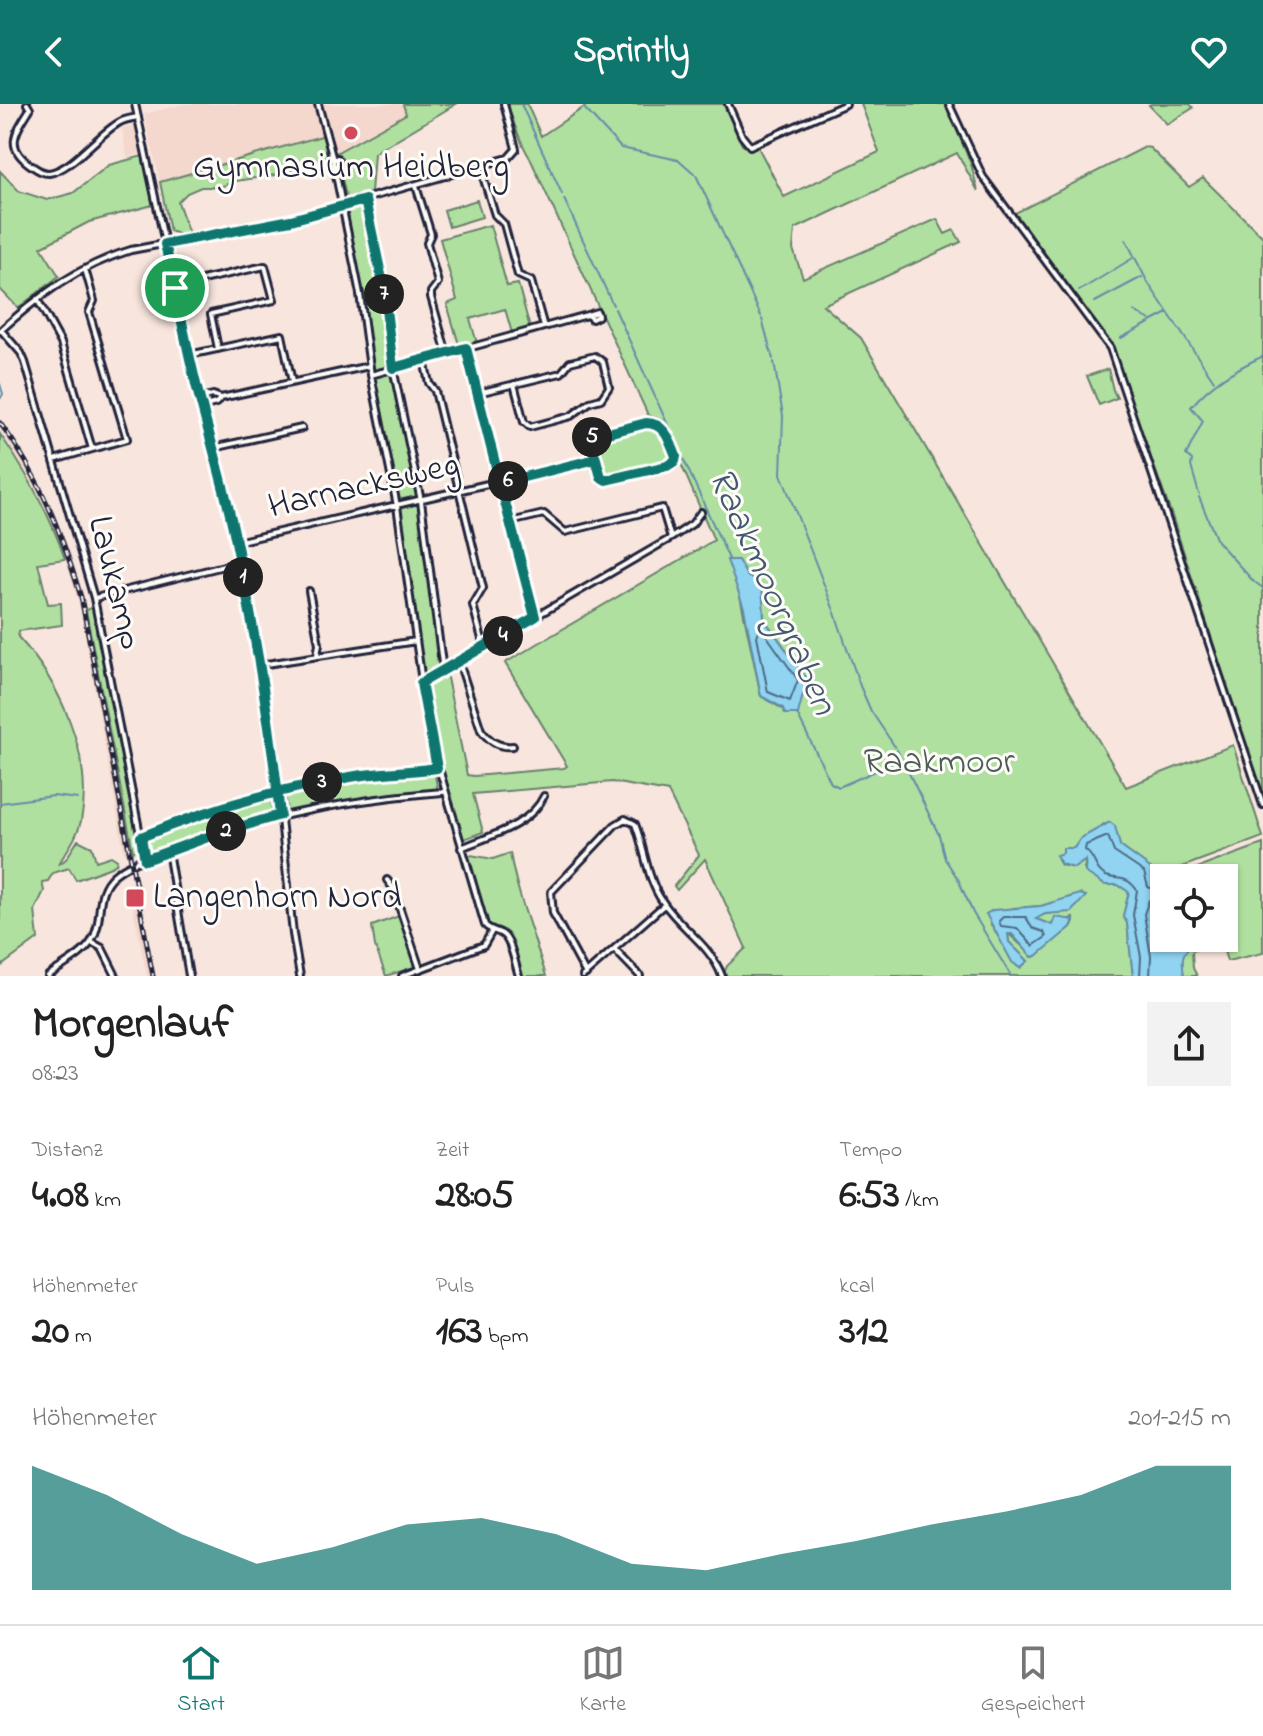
<!DOCTYPE html>
<html lang="de">
<head>
<meta charset="utf-8">
<style>
  :root { --surface:#fff; --page:#f2f2f2; --text:#222; --muted:#767676; --line:#e0e0e0; --accent:#0f766e }
  body { margin:0; font-family:"Indie Flower",sans-serif; background:var(--page); color:var(--text); height:100vh; display:flex; flex-direction:column; font-size:30px; white-space:nowrap }
  * { box-sizing:border-box; margin:0 }
  p { font-size:26px; color:var(--muted) }
  .icon { flex:none; width:44px; height:44px; fill:none; stroke:currentColor; stroke-width:2; stroke-linecap:round; stroke-linejoin:round }
  .map { position:relative; height:872px; overflow:hidden }
  .details { display:flex; flex-direction:column; background:var(--surface); flex:1 }
  .details>* { flex:none }
  .controls { position:absolute; left:1150px; top:760px; display:grid; gap:16px }
  .controls a { display:grid; place-items:center; width:88px; height:88px; border-radius:0px; background:var(--surface); box-shadow:0 2px 6px #0004; font-size:40px }
  .pin { position:absolute; display:grid; place-items:center; width:68px; height:68px; color:#fff; margin:-34px; border:4px solid #fff; border-radius:50%; box-shadow:0 2px 8px #0007 }
  .km { position:absolute; width:40px; height:40px; margin:-20px; border-radius:50%; background:#222; color:#fff; font-size:22px; line-height:40px; text-align:center }
  .round { display:grid; place-items:center; flex:none; width:84px; height:84px; border-radius:0px; background:var(--page) }
  .head { display:flex; align-items:center; justify-content:space-between; height:136px; padding:0 32px }
  h1 { font-size:44px; font-weight:700; line-height:60px }
  .stats { display:grid; grid-template-columns:repeat(3,1fr); gap:12px; height:136px; padding:8px 32px }
  .stats div { display:grid; align-content:center }
  .stats b { font-size:40px; font-weight:700 }
  .stats small { font-size:22px; font-weight:400 }
  .stats p { font-size:22px }
  .chart { height:224px; padding:16px 32px }
  .chart p { display:flex; justify-content:space-between }
  .chart svg { width:100%; height:144px; margin-top:8px; fill:var(--accent); opacity:.7 }
  header { display:flex; justify-content:space-between; align-items:center; height:104px; padding:0 32px; background:var(--accent); color:#fff; font-size:36px; font-weight:700 }
  .tab-bar { display:flex; justify-content:space-around; align-items:center; height:112px; border-top:2px solid var(--line); background:var(--surface); font-size:22px; color:var(--muted) }
  .tab-bar a { display:grid; justify-items:center; gap:4px }
  .tab-bar .selected { color:var(--accent) }
  .map>svg:first-child { display:block }
</style>
</head>
<body>
<header><svg class="icon" aria-label="back" viewBox="0 0 24 24"><path d="M15 5l-7 7 7 7"/></svg>Sprintly<svg class="icon" aria-label="heart" viewBox="0 0 24 24"><path d="M12 20l-8-8c-3-5 5-10 8-4 3-6 11-1 8 4z"/></svg></header>
<div class="map">
<svg width="1263" height="872" viewBox="0 0 1263 872">
  <rect width="100%" height="100%" fill="#f8e6de"/>
  <filter id="ink" filterUnits="userSpaceOnUse"><feTurbulence type="fractalNoise" baseFrequency=".0125" numOctaves="2"/><feDisplacementMap in="SourceGraphic" scale="16" xChannelSelector="R" yChannelSelector="G"/><feConvolveMatrix kernelMatrix="1 2 1 2 8 2 1 2 1" color-interpolation-filters="sRGB"/></filter>
  <g filter="url(#ink)">
    <path fill="#f4d7cd" d="M184,0h133l8,31 -165,47 -16,-68z
      M321,0h104l-89,49z
      M135,21l7,29 -15,3 -5,-29z
      M0,316l25,37 32,62 16,41 9,37 -5,1 -17,-57 -20,-46 -40,-66z
      M86,507l47,241 -9,1 -43,-240z
      M140,777l10,67 6,28h-9l-19,-92z"/>
    <path fill="#b0e09f" stroke="#69816d" stroke-width="2" fill-rule="evenodd" d="M403,0h53l-82,49 -3,40 -22,6 -3,-3 -10,-43 70,-39z
      M508,0h19l14,32 48,-32h136l17,41 9,4 7,-2 26,50 95,-45 -18,-48h85l25,60 7,27 -21,-38 -162,76 -2,20 10,29 134,-59 8,15 9,-4 7,12 -138,63 38,33 265,449 107,-42 30,92 -84,31 5,5 79,-29v109l-36,8 -7,-23h4v-60h-60v8l-11,-5 -3,-13 -30,-22 -3,-12 -13,-10 -11,9 -12,5 -7,10h-10l-1,5 -5,7 3,5 13,3 12,-8 -2,9 19,15 15,1 11,7 -6,24 4,7 6,53h-410l4,-10 19,-18 -41,-89 -28,31 -3,-4 25,-31 -31,-63 -56,-10 -139,12 10,38 -22,8 -28,-103 -9,-50 22,-14 21,102 7,1 90,-8 3,-2 -62,-103 209,-123 -52,-120 -14,-5 -118,-257c-10,-15 -15,-34 -23,-51zM745,475l17,6 2,34 37,51 4,17 -5,12 -17,10 -22,-13 -22,-105zM1080,790l-3,12c-18,11 -29,3 -41,13l16,6 3,-3v-5l10,3 8,-2 1,4 -3,5 -37,30 -26,-24 1,9 19,19 -8,7 -3,-2 -26,-41 22,-17 28,-2z
      M1151,0h39l3,4 -26,16 -18,-19z
      M325,31l5,21 -15,3 -27,14 -52,8 -16,6h-19l-14,6 -9,9 11,32 -9,1 -10,-4 -10,-49z
      M1145,43l5,1 39,39 14,-9 60,59v560l-91,-281 -63,-176 -94,-127z
      M143,52l10,49 -64,17 -48,25 18,29 -41,32 -18,-19v-118l19,20 28,9 26,-7 36,-28z
      M477,96l5,17 -33,10 -5,-17z
      M365,98l27,164 -19,4 -11,-82 -16,-78 2,-4z
      M490,121l17,61 11,-2 12,44 -18,5 -7,-24 -35,10 7,24 -17,5 -13,-44 10,-4 -17,-61z
      M1108,265l5,21 4,8 -18,7 -12,-29z
      M392,267l26,125 -20,4 -24,-124z
      M650,320l12,6 12,24 -2,8 -68,16 -10,-39z
      M0,330c27,39 50,80 65,125l-27,4 10,41 13,-1 1,22 -43,6 -1,6c42,45 76,121 63,184 -4,17 -14,29 -23,44l8,-6 12,-19 14,7 4,14 15,-5 6,4 -1,4 -5,3 -35,13 -7,-12 -16,5 -5,8 -6,1 2,9 -9,19 3,29 -38,28z
      M418,400l23,165 -18,9 -24,-170z
      M93,502l47,241 -7,5 -47,-241z
      M434,667l4,19 -73,7 -78,15 -2,-20 92,-17z
      M270,691l3,19 -40,11 -82,30 -4,-5 -1,-12 61,-23z
      M510,749c7,42 24,82 36,123h-24c-8,-25 -7,-43 -34,-51l-23,-71 28,5z
      M399,812l18,50 -31,10 -11,-30 -3,-20z
      M1193,834h20l-21,14 1,16 4,8h-13c-3,-16 -4,-23 10,-33z"/>
    <path fill="#90d4f2" stroke="#648da9" stroke-width="2" d="M727,456h11l9,16 15,9 2,34 43,60 -9,35h-13l-2,-6 -22,-12 -17,-88z
      M1110,718l5,4 5,20 33,24v11l11,5v52h29l1,5c-14,11 -12,17 -10,33h-51l-6,-53 -4,-7 6,-24 -11,-7h-13l-20,-13 1,-12 -12,8 -13,-4 -5,-9 7,-2v-5h11l7,-10z
      M1080,790l6,2 -15,16 -26,2 -9,5 16,6 3,-8 19,3 -3,7 -33,28 -6,2 -20,-23h-4l1,8 19,19 -8,7 -8,-6 -26,-48 7,-4 48,-4z"/>
    <g fill="none" stroke-linecap="round" stroke-linejoin="round">
      <path stroke="#4e6984" stroke-width="2" d="M759,527l5,1 34,48 -8,21 -22,-9 -11,-56z
        M1003,813h23l6,11 12,4 2,5 -13,9 -16,-18 -16,-2 -2,-5z
        M1140,872l1,-19 -8,-42 4,-25c-12,-16 -18,-9 -31,-14 -12,-6 -10,-19 -21,-26l1,-5 22,-9 6,16 30,20 4,15 16,6
        M1150,872l1,-20 -7,-42 5,-14 15,3"/>
      <path stroke="#648da9" stroke-width="2" d="M521,0l41,90
        M585,5l36,39 58,12 17,15 65,141
        M564,95l49,106
        M1126,136l22,43 66,98
        M1079,187l54,-33
        M1095,198l47,-25
        M615,205l114,250
        M1134,207l16,9
        M762,215l11,40
        M1121,234l47,-25
        M774,258l9,54 -2,58 54,139 25,73 11,25 24,36
        M0,280l3,10 -3,5
        M1199,390l-8,-28 1,-6 -6,-5 17,-34 -12,-14c21,-25 43,-37 72,-51
        M1199,393l18,44 37,41
        M1256,479l7,5
        M797,610l34,69 8,4 50,-22 17,2 33,68 6,24 13,20 15,34 38,63
        M897,646l8,17
        M0,699l53,-7 25,3"/>
      <defs>
        <path id="minor" d="M27,0l3,5c-15,24 -26,38 2,57 6,4 10,7 17,7 23,-3 50,-40 71,-51 5,-3 12,-4 18,-5
          M135,0l54,251 45,177 28,143 12,77 19,182 7,42
          M318,0l15,56
          M728,0l14,32 8,10 96,-42
          M949,0l34,73 127,171 153,457
          M480,63l15,48 9,9 14,51 13,6 13,46
          M336,68l3,-10 -2,-4 -4,2 27,134 11,81 26,131 33,232 55,187c5,6 11,5 17,9 10,7 13,31 17,42
          M416,82l15,48 -4,9 11,40 -7,9v5l16,57
          M365,96l18,84 10,84 28,133 22,170
          M175,182l90,-20 9,34 -63,14 7,35
          M37,195l24,44 31,106
          M1,226l20,23 4,9 69,236 51,262
          M0,227c40,-36 78,-65 131,-81l160,-30 217,-62 8,-9 -12,-45
          M466,244l69,269
          M189,251l93,-20 10,47
          M424,256l5,23 6,8 48,197 -10,17 11,42
          M371,271l216,-60 5,4 6,-3 -1,-4 -10,3
          M478,289l83,-20 9,-11 25,-6 8,6 6,25 -8,12 -11,3 -19,14 -41,11 -6,-5 -10,-38
          M200,294l13,-3 8,3
          M202,303l14,-4 5,-5 148,-32
          M213,344l89,-20
          M54,356l73,-21 -38,-127 5,-11 -9,-32
          M510,418l34,-8 21,18 97,-24 9,30
          M236,438l360,-83 5,18 5,3 61,-14 8,-5 1,-5c-6,-16 -11,-32 -30,-33l-53,14 3,22
          M309,487l10,53 -2,11
          M95,494l145,-36
          M459,558l22,68c8,11 18,18 32,16
          M260,561l156,-24
          M421,579l250,-145 21,-14 9,-12
          M141,733c70,-29 141,-49 215,-61 27,-4 54,-4 81,-8
          M461,744c28,-12 69,-22 83,-52
          M168,747l21,125
          M387,776l6,8 27,81
          M91,838l11,6 14,28
          M614,845l26,27
          M586,870l-33,-61 -2,-21 64,-67 10,-6 10,5c10,25 12,56 28,78 18,27 47,42 59,74
          M48,872c13,-10 34,-20 43,-34 14,-22 2,-49 23,-67 17,-14 42,-20 62,-27 87,-32 175,-49 267,-56
          M402,872l82,-31 8,-14
          M583,872l81,-71"/>
      </defs>
      <use href="#minor" stroke="#22223b" stroke-width="10"/>
      <use href="#minor" stroke="#fdfcf7" stroke-width="4"/>
      <defs>
        <path id="rail" d="M0,319c40,52 62,112 81,174l72,379"/>
      </defs>
      <use href="#rail" stroke="#22223b" stroke-width="5"/>
      <use href="#rail" stroke="#fdfcf7" stroke-width="2" stroke-dasharray="6" stroke-linecap="butt"/>
    </g>
  </g>
  <g fill="none" stroke-linecap="round" stroke-linejoin="round" filter="url(#ink)">
    <defs>
      <path id="route" d="M175,184c8,40 16,80 27,119 11,42 23,83 32,125 20,94 36,188 46,283l-64,19 -71,26 -4,-23c70,-29 141,-49 215,-61 27,-4 54,-4 81,-8l-16,-85 114,-66 -35,-134 96,-24 -5,-17 2,-5 53,-14c19,0 24,18 30,33l-1,5 -8,5 -61,14 -5,-3 -5,-18 -96,24 -34,-135 -73,20 -10,-84 -18,-84 -74,20 -126,24 10,44"/>
    </defs>
    <use href="#route" stroke="#fff" stroke-width="16"/>
    <use href="#route" stroke="#0f766e" stroke-width="10"/>
  </g>
  <g fill="#d1495b" stroke="#fdfcf7" stroke-width="3">
    <circle cx="351" cy="29" r="8"/>
    <rect x="125" y="784" width="20" height="20" rx="4"/>
  </g>
  <g text-anchor="middle" dominant-baseline="central" stroke-width="6" stroke-linejoin="round" paint-order="stroke">
    <g font-size="36" fill="#22223b" stroke="#fdfcf7">
      <text x="351" y="64">Gymnasium Heidberg</text>
      <text x="153" y="794" text-anchor="start">Langenhorn Nord</text>
    </g>
    <g font-size="36" fill="#22223b" stroke="#fdfcf7">
      <text transform="translate(364 383) rotate(-13)">Harnacksweg</text>
      <text transform="translate(114 479) rotate(76)">Laukamp</text>
    </g>
    <g font-size="36" fill="#4d5b59" stroke="#fdfcf7">
      <text x="939" y="659">Raakmoor</text>
    </g>
    <g font-size="38" font-style="italic" fill="#435772" stroke="#fdfcf7">
      <text transform="translate(771 488) rotate(66)">Raakmoorgraben</text>
    </g>
  </g>
</svg>
<div class="controls">
<a><svg class="icon" aria-label="locate" viewBox="0 0 24 24"><circle cx="12" cy="12" r="6"/><path d="M12 2v4M12 18v4M2 12h4M18 12h4"/></svg></a>
</div>
<div class="pin" style="left:175px;top:184px;background:#1e9e55"><svg class="icon" aria-label="arrive" viewBox="0 0 24 24"><path d="M6 21V4h12l-3 4 3 4H6"/></svg></div>
<b class="km" style="left:243px;top:473px">1</b>
<b class="km" style="left:226px;top:727px">2</b>
<b class="km" style="left:322px;top:678px">3</b>
<b class="km" style="left:503px;top:532px">4</b>
<b class="km" style="left:592px;top:333px">5</b>
<b class="km" style="left:508px;top:377px">6</b>
<b class="km" style="left:384px;top:190px">7</b>
</div>
<section class="details">
<div class="head"><div><h1>Morgenlauf</h1><p>08:23</p></div><a class="round"><svg class="icon" aria-label="share" viewBox="0 0 24 24"><path d="M12 15V3M7 8l5-5 5 5M5 13v7h14v-7"/></svg></a></div>
<div class="stats">
<div><p>Distanz</p><b>4.08<small> km</small></b></div>
<div><p>Zeit</p><b>28:05</b></div>
<div><p>Tempo</p><b>6:53<small> /km</small></b></div>
</div>
<div class="stats">
<div><p>Höhenmeter</p><b>20<small> m</small></b></div>
<div><p>Puls</p><b>163<small> bpm</small></b></div>
<div><p>kcal</p><b>312</b></div>
</div>
<div class="chart"><p><span>Höhenmeter</span>201–215 m</p>
<svg viewBox="0 0 160 44" preserveAspectRatio="none"><path d="M0 44V6L10 15L20 27L30 36L40 31L50 24L60 22L70 27L80 36L90 38L100 33L110 29L120 24L130 20L140 15L150 6L160 6V44z"/></svg>
</div>
</section>
<nav class="tab-bar">
<a class="selected"><svg class="icon" aria-label="home" viewBox="0 0 24 24"><path d="M3 11l9-7 9 7M6 9v11h12V9"/></svg>Start</a>
<a><svg class="icon" aria-label="map" viewBox="0 0 24 24"><path d="M3 6l6-2 6 2 6-2v14l-6 2-6-2-6 2zM9 4v14M15 6v14"/></svg>Karte</a>
<a><svg class="icon" aria-label="saved" viewBox="0 0 24 24"><path d="M7 4h10v16l-5-4-5 4z"/></svg>Gespeichert</a>
</nav>
</body>
</html>
